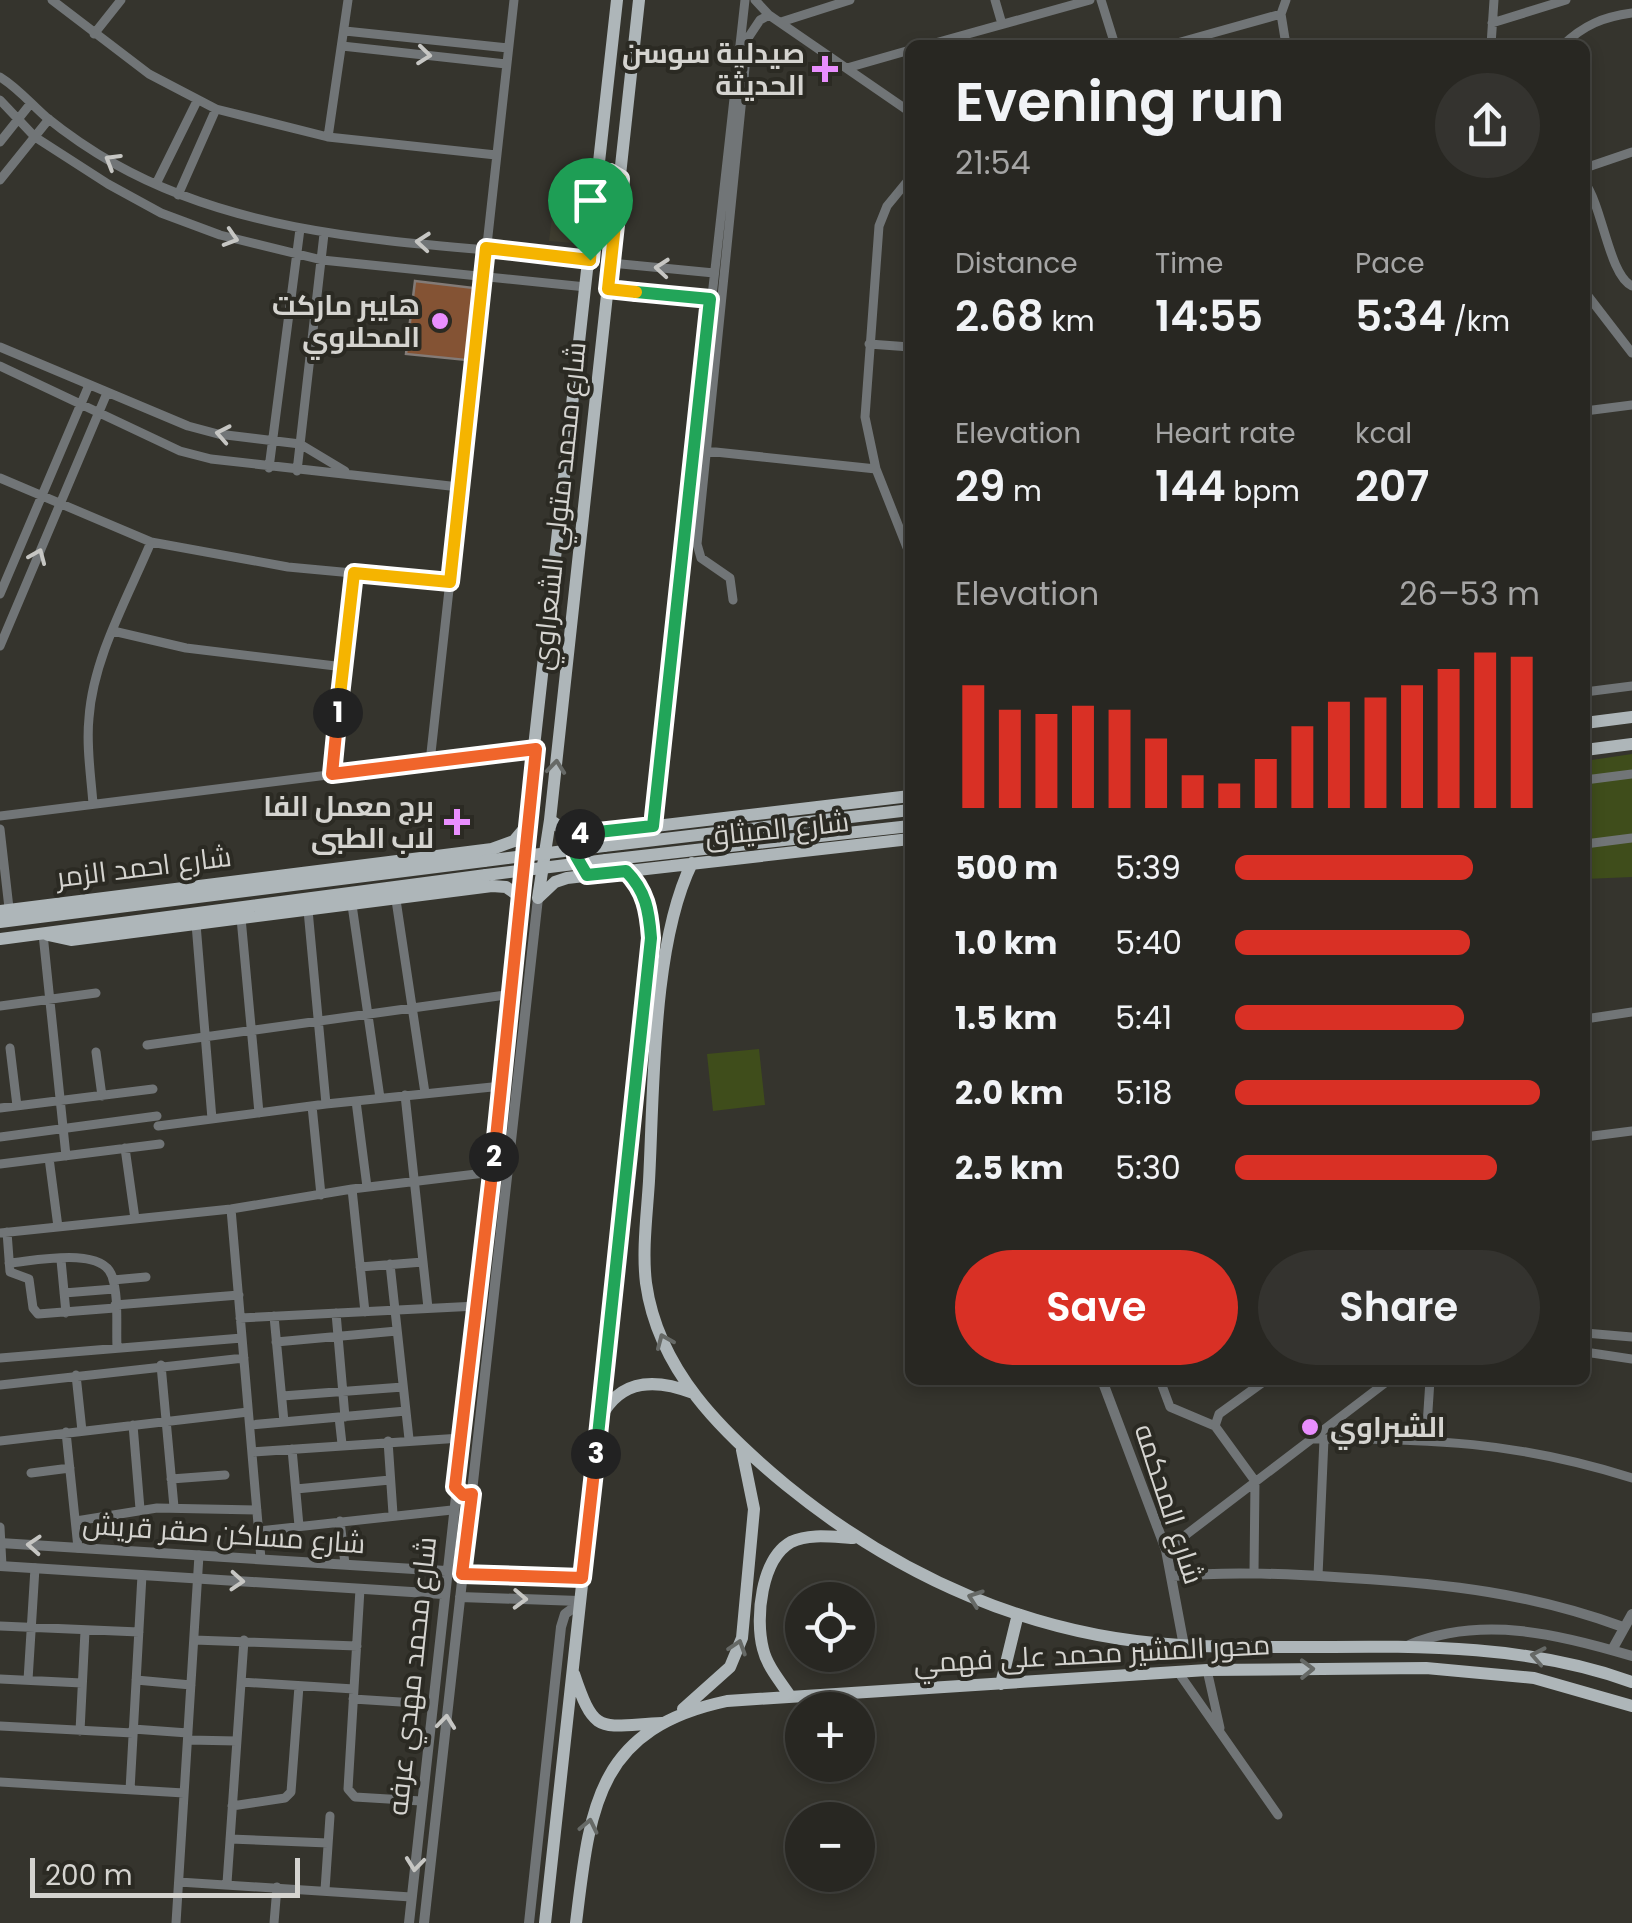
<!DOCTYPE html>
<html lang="en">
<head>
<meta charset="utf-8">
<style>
  :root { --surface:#282722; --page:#34332f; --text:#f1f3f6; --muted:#a5a5a5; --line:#444440; --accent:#d93025 }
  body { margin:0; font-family:Poppins,Cairo,sans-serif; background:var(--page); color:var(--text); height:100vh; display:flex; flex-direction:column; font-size:38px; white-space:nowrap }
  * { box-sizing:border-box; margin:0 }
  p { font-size:32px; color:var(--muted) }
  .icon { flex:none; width:55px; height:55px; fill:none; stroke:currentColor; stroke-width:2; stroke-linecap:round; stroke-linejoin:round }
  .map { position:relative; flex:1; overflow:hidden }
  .panel { position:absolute; left:905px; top:40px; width:685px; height:1345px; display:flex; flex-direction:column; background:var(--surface); border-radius:15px; box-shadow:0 5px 15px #0003,0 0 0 2px var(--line) }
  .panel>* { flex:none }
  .fabs { position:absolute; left:785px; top:1582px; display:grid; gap:20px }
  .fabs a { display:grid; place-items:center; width:90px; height:90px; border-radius:50%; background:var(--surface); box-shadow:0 5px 15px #0003,0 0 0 2px var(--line); font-size:50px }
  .scale { position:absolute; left:30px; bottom:25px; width:270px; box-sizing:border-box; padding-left:10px; border:5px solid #d5d4d0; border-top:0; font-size:28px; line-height:35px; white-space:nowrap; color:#d5d4d0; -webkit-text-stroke:8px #2b2a23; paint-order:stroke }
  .pin { position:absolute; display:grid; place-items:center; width:85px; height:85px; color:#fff; margin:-102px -42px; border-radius:50% 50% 50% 0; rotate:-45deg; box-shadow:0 0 10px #0007 }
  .pin .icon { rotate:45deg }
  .km { position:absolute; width:50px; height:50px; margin:-25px; border-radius:50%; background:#222; color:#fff; font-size:28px; line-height:50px; text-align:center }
  .round { display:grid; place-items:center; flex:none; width:105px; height:105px; border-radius:52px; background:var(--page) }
  .head { display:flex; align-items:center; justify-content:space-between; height:170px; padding:0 50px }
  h1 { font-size:55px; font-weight:600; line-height:75px }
  .figures { display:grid; grid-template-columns:repeat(3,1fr); gap:15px; height:170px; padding:10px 50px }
  .figures div { display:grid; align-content:center }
  .figures b { font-size:42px; font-weight:600 }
  .figures small { font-size:28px; font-weight:400 }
  .figures p { font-size:28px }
  .chart { height:280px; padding:20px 50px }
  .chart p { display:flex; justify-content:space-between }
  .chart svg { width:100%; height:180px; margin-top:10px; stroke:var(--accent); stroke-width:6 }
  .cta { display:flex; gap:20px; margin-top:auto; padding:20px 50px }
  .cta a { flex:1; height:115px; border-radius:60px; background:var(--accent); color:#fff; font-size:40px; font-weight:600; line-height:115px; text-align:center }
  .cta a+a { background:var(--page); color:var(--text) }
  ul { padding:0 50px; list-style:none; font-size:32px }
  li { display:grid; grid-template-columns:160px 120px 1fr; align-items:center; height:75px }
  li i { height:25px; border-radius:12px; background:var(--accent) }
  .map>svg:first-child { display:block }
</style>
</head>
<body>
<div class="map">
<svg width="1632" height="1923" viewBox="0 0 1632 1923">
  <rect width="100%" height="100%" fill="#35342d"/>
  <path fill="#3e3c2f" d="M553,210l34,3 -3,31 -35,-3z"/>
  <path fill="#3f4d1b" d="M1632,754v123l-47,2v-118z
    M759,1049l6,56 -52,6 -6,-57z"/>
  <path fill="#845334" stroke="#837b77" stroke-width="2.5" d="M415,281l59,7 -8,72 -60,-6z"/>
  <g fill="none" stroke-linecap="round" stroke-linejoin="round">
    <path stroke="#717577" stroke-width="9" d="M52,0l97,74 67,35 112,28 168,18
      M755,0l14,15 141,97
      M995,0l7,24
      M1101,0l14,45
      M1286,0l-5,14 5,31
      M781,22l69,-22
      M1492,23l74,-23
      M345,31l163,17
      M94,34l27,-34
      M928,45l162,-45
      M1170,45l111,-31
      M1491,45l3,-45
      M1563,45c21,-20 40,-28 69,-32
      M342,46l164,18
      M847,68l63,-18
      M0,77c18,11 31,27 46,40 21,17 46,34 69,47 144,81 315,77 474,96
      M0,100l35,37 73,47 53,29 59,22 102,25 264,27
      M328,137l20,-137
      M0,142l31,-39
      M1585,168l47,-16
      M910,178l-23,28 -8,20 -14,191 11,52 34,86
      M0,180l49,-61
      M1585,183c18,25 24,92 47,103
      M156,184l41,-83
      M178,195l38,-86
      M611,263l103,10
      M608,289l103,10
      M1585,292l47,61
      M869,344l41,3
      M0,347l188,79 30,8 82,10 45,27
      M0,366l180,85 31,8 248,28
      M1585,411l47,-6
      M706,451l170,18
      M269,468l31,-239
      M297,471l27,-237
      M0,478l151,64 137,25 161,15
      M0,594l89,-209
      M733,600l-3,-22 -29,-20 -4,-14 51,-506 12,-18 9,-5
      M113,631l73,17 158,19
      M0,646l107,-253
      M1585,692l47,-6
      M430,762l84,-762
      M332,775l22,-202
      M1585,780l47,-6
      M93,804c-2,-28 -7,-58 -4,-86 4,-60 39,-121 62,-176
      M0,816l536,-67
      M653,826l92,-826
      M0,829l9,79
      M1585,844l47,-6
      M396,900l29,193
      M352,905l28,193
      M308,910l18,194
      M241,918l18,195
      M196,924l16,195
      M43,934l23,222
      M0,1006l96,-13
      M1585,1019l47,-7
      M147,1045l366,-51
      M10,1048l7,58
      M96,1052l6,44
      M405,1095l23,213
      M356,1101l11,86
      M312,1106l9,89
      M0,1108l153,-19
      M158,1126l168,-22 176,-18
      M0,1137l157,-21
      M1585,1137l47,-6
      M125,1148l10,71
      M49,1158l9,69
      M0,1164l160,-20
      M352,1189l13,123
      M231,1209l30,350
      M7,1232l3,40 19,7 4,29 5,6 77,-6
      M0,1233l231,-24 121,-20 141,-17
      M61,1260l5,53
      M9,1263c25,-2 93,-17 103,13 7,21 4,49 5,71
      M390,1264l19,175
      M360,1267l63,-5
      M113,1280l33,-3
      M64,1293l50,-4
      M115,1305l124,-10
      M336,1313l9,104
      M274,1316l10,106
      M240,1318l237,-12
      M1585,1333l47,4
      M276,1342l121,-11
      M1585,1352l47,7
      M0,1358l242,-20
      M161,1365l13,142
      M76,1375l6,56
      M1160,1380l10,27 45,19 40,55 -1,91
      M0,1385l244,-27
      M282,1396l121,-9
      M339,1417l3,27
      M133,1425l7,84
      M250,1425l156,-14
      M1215,1426l4,-12 47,-34
      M66,1432l12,116
      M1310,1439c118,-1 209,3 322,39
      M0,1441l248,-29
      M388,1441l5,73
      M1426,1441l4,-61
      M292,1449l7,77
      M252,1452l209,-14
      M31,1473l39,-5
      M171,1479l54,-4
      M296,1489l94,-9
      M76,1521l81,-13 100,2
      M340,1521l5,43
      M0,1527l2,39
      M259,1531l193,-21
      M1166,1550l223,-170
      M1318,1576l6,-137
      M360,1589l-12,200 7,8 66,4
      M0,1626l139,6
      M194,1640l163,6
      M1207,1670l13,58
      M1178,1672l100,143
      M0,1679l82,4
      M28,1680l7,-112
      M136,1680l55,5
      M241,1682l113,7
      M353,1699l79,5
      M0,1726l133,7
      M133,1729l55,4
      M80,1731l5,-100
      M188,1740l49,1
      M0,1782l184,11
      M130,1790l12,-215
      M232,1806l53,-8 6,-6 8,-106
      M230,1839l98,4
      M179,1882l232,15
      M227,1883l17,-243
      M325,1890l5,-74
      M176,1923l23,-368
      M274,1923l3,-36"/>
    <path stroke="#717577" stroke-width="10" d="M1102,1380l64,170 18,96
      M0,1543l446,28
      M0,1566l443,28
      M462,1573l120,5
      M1173,1576c60,-5 117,-2 177,2 98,6 180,15 273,49
      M460,1597l119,4
      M1409,1645c72,-30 150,-11 223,11
      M1612,1650l20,-36
      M409,1923l113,-1025
      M424,1923l114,-1025
      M529,1923l32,-296 4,-13 15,-11"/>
    <path stroke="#aeb6b9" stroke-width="12" d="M1585,723l47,-6
      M1585,750l47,-6
      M550,820l14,10 24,4 322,-38
      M604,846l306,-36
      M606,860l304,-34
      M692,863c-40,81 -38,226 -43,318 -2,33 -7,69 -3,102 12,87 76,149 140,202 113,92 247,152 394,160 152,9 305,-16 452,37
      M522,898l3,-70 92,-828
      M538,898l12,-78 89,-820
      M538,898l17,-16 12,-4 343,-39
      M0,911l492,-62 22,-8 11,-13
      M0,922l484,-61
      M48,935l23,5 421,-54 14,1 16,11
      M0,939l486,-64
      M601,1417c20,-39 56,-38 92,-24
      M574,1674c21,63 26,52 88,49
      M1001,1684l17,-70
      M790,1696c-10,-15 -23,-30 -27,-47 -8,-31 -2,-90 28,-107 19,-9 42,-5 62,-4
      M683,1709l47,-42 12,-29 12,-129 -12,-59
      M545,1923l103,-941c3,-40 9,-79 -21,-111
      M576,1923c14,-114 19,-194 151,-222l480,-31 219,-2 108,10 98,28"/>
    <path stroke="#aeb6b9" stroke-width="12" d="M484,861l120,-15
      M486,875l120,-15"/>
  </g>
  <defs><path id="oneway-chevron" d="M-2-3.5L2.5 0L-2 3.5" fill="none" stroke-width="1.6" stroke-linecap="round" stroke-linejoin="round" transform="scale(2.5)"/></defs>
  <g stroke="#c6c6c3">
    <use href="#oneway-chevron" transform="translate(424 55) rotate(6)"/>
    <use href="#oneway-chevron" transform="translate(112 161) rotate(-149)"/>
    <use href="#oneway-chevron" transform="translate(231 238) rotate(17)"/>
    <use href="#oneway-chevron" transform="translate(423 242) rotate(-175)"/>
    <use href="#oneway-chevron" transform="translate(662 268) rotate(-175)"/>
    <use href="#oneway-chevron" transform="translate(223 434) rotate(-169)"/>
    <use href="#oneway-chevron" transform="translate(38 556) rotate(-67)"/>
    <use href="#oneway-chevron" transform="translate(34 1545) rotate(-176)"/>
    <use href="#oneway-chevron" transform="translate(237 1581) rotate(4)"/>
    <use href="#oneway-chevron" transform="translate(520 1599) rotate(2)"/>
    <use href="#oneway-chevron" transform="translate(446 1722) rotate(-84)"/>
    <use href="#oneway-chevron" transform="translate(415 1864) rotate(96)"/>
  </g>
  <g stroke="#666966">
    <use href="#oneway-chevron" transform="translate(556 767) rotate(-84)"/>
    <use href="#oneway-chevron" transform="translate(664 1341) rotate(-113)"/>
    <use href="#oneway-chevron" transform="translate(975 1598) rotate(-160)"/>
    <use href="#oneway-chevron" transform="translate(738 1647) rotate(-72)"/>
    <use href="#oneway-chevron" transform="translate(1538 1656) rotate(-169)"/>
    <use href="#oneway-chevron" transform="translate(1307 1669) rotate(-1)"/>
    <use href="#oneway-chevron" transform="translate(589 1826) rotate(-78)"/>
  </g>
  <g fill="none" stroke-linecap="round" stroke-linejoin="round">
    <defs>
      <path id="split-1" d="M338,713l16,-140 96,9 36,-334 104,12"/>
      <path id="split-2" d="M338,713l-6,61 204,-25 -42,408"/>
      <path id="split-3" d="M494,1157l-39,330 8,8 9,-1 -10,80 120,4 14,-124"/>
      <path id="split-4" d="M580,834l-4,22 11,19 39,-4c20,20 23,40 25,67l-55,516"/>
      <path id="split-5" d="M580,834l73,-8 57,-527 -74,-7"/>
      <path id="split-6" d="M590,260l7,-82 13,-5 10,6 -12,110 28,3"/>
    </defs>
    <use href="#split-1" stroke="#fff" stroke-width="20"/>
    <use href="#split-2" stroke="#fff" stroke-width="20"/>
    <use href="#split-3" stroke="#fff" stroke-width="20"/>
    <use href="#split-4" stroke="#fff" stroke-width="20"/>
    <use href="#split-5" stroke="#fff" stroke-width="20"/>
    <use href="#split-6" stroke="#fff" stroke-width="20"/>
    <use href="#split-1" stroke="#f5b400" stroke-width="12"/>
    <use href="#split-2" stroke="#f0652b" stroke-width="12"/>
    <use href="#split-3" stroke="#f0652b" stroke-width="12"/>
    <use href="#split-4" stroke="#22a559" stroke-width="12"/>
    <use href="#split-5" stroke="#22a559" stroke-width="12"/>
    <use href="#split-6" stroke="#f5b400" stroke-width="12"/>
  </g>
  <g fill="#e98efe" stroke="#2b2a23" stroke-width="4">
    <path d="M820 54h10v10h10v10h-10v10h-10v-10h-10v-10h10z"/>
    <circle cx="440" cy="321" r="10"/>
    <path d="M452 807h10v10h10v10h-10v10h-10v-10h-10v-10h10z"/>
    <circle cx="1310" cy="1427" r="10"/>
  </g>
  <g text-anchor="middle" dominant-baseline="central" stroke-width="8" stroke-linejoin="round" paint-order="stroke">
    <g font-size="28" font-weight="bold" fill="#d5d4d0" stroke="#2b2a23" text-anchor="end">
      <text x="805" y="53">صيدلية سوسن<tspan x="805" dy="32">الحديثة</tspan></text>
      <text x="420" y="305">هايبر ماركت<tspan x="420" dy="32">المحلاوي</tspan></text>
      <text x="434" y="806">برج معمل الفا<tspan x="434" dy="32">لاب الطبى</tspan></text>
      <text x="1330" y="1427" text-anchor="start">الشبراوي</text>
    </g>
    <g font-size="28" fill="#d5d4d0" stroke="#2b2a23">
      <text transform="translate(559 506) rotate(-84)">شارع محمد متولي الشعراوي</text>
      <text transform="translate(777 829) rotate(-6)">شارع الميثاق</text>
      <text transform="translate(144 867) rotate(-7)">شارع احمد الزمر</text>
      <text transform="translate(1169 1504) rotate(72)">شارع المحكمه</text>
      <text transform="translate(224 1534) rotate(4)">شارع مساكن صقر قريش</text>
      <text transform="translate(1092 1654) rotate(-3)">محور المشير محمد على فهمي</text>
      <text transform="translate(412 1676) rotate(-84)">شارع محمد مهدي عرفه</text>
    </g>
  </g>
</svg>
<div class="fabs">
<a><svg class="icon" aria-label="locate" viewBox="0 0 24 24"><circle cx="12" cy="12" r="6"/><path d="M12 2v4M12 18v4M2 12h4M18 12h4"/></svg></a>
<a>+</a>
<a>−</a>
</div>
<div class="scale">200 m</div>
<div class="pin" style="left:590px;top:260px;background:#1e9e55"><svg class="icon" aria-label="arrive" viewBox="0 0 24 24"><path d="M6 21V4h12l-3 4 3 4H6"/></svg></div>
<b class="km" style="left:338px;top:713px">1</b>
<b class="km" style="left:494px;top:1157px">2</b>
<b class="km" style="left:596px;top:1454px">3</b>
<b class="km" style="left:580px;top:834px">4</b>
<section class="panel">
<div class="head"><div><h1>Evening run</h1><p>21:54</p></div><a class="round"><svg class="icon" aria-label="share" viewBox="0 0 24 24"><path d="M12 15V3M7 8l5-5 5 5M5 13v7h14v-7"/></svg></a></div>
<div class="figures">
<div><p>Distance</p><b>2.68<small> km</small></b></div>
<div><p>Time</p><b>14:55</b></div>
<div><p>Pace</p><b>5:34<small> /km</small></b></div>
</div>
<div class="figures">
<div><p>Elevation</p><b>29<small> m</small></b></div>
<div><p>Heart rate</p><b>144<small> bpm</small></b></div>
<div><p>kcal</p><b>207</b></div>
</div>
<div class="chart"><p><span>Elevation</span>26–53 m</p>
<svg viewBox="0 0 160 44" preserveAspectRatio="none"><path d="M5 44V14M15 44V20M25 44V21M35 44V19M45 44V20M55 44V27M65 44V36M75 44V38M85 44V32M95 44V24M105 44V18M115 44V17M125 44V14M135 44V10M145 44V6M155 44V7"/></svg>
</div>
<ul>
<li><b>500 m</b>5:39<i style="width:78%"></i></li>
<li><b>1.0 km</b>5:40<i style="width:77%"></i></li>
<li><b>1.5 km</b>5:41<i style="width:75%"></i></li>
<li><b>2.0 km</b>5:18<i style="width:100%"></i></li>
<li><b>2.5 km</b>5:30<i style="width:86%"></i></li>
</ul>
<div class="cta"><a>Save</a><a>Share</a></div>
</section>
</div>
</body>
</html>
